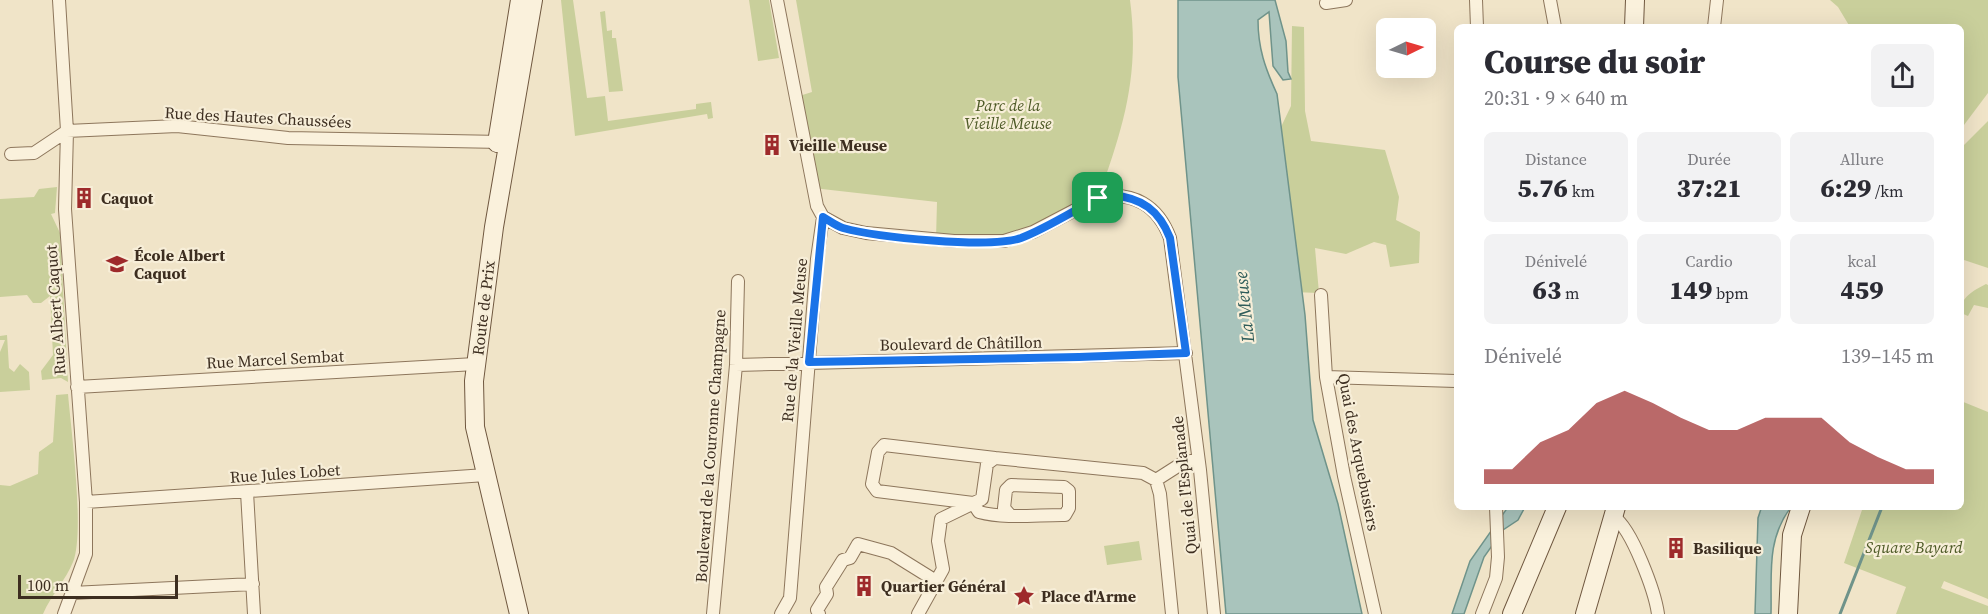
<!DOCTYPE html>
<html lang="fr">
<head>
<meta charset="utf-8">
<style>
  :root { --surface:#fff; --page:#f2f2f3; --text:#2b2b33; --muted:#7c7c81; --accent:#9e2a2b }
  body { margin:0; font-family:"Source Serif 4",serif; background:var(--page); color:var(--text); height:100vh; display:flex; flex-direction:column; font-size:22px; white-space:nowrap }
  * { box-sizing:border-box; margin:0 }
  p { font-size:20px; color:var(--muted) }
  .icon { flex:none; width:33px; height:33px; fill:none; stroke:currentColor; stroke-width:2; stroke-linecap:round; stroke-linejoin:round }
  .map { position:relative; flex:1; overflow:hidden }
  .side { position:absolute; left:1454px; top:24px; width:510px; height:486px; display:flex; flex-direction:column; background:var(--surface); border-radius:9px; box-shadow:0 6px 24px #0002 }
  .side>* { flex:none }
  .needle { width:39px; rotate:85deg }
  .fabs { position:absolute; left:1376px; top:18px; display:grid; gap:12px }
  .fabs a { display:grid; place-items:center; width:60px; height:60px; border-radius:9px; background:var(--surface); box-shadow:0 6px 24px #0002; font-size:30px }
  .scale { position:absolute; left:18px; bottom:15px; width:160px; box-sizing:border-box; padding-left:6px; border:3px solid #3d2e20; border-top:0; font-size:16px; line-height:21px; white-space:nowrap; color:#3d2e20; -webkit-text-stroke:4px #f7eed8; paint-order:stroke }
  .pin { position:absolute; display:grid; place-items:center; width:51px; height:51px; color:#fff; margin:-26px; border-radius:12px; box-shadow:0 3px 9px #0006 }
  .round { display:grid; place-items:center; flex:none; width:63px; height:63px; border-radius:9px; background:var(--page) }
  .headline { display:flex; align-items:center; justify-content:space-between; height:102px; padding:0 30px }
  h1 { font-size:33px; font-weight:800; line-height:45px }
  .metrics { display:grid; grid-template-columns:repeat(3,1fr); gap:9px; height:102px; padding:6px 30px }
  .metrics div { display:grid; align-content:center; border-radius:9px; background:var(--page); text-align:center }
  .metrics b { font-size:26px; font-weight:800 }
  .metrics small { font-size:16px; font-weight:400 }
  .metrics p { font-size:16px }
  .chart { height:168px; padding:12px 30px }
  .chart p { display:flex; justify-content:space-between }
  .chart svg { width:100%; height:108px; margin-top:6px; fill:var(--accent); opacity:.7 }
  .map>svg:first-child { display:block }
</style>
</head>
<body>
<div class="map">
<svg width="1988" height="614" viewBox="0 0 1988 614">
  <rect width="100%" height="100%" fill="#f0e4c8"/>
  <path fill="#c9cf9b" d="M561,0h12l14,98 18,-2 3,25 88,-12v-5l15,-2 2,16 -5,1 -1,-5 -132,22z
    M749,0h20l10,58 -21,3z
    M796,0h334c10,76 -7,128 -32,198l-78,40 -84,1 1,-37 -124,-14 -17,-91 16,-5z
    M1830,0h158v93l-27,36 -1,-102h-110l-12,-20z
    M605,11l2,20 5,-1v8h4l7,53 -14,1 -9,-80z
    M1292,26l12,1 1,84 6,30 74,9 14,47 -3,23 24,12 -1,31 -29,4 -4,-22 -12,-3 -28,12 -31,-6 4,45 -26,-1 -23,-142 21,-44z
    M1988,121v147l-27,-9 -1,-110z
    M57,187l-2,26 -4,1 9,19 8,149 -7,-4 -19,2 -1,-9 12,-16 -3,-59 -9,7h-8l-6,-8 -27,2v-98l34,-2 5,-8z
    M1986,284l2,1v23l-14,-3 -6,11 -7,-3c-1,-16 12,-22 25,-29z
    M7,335l2,33 5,4 6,-8 9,8 1,18 -30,2v-40l5,-12h-5v-4z
    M68,394c3,35 17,139 5,168 -7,18 -22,33 -30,52h-43v-129l10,1 28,-12 1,-22 14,-10 3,-47z
    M1961,401l27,11v187l-44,-18 -3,7 47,18v8h-92l10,-27 -62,-24 19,-56h97z
    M1139,541l3,19 -35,5 -3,-19z"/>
  <path fill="#a9c4bc" stroke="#6f938a" stroke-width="1.5" d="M1178,0h97l11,41 2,31 3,7 -8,1 -10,-14 -4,-54 -11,8c0,28 7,48 19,74l28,221 8,105 25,84 24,110h-136l-48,-537z
    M1508,507h17l-7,13 -15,10 -19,27 -20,57h-12l18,-53z
    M1769,507h22c-25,33 -19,68 -20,107h-16l3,-96 3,-9z"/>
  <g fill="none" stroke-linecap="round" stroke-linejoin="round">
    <path stroke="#6f938a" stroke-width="3" d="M1840,614l42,-107"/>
    <defs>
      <path id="street" d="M59,0l8,131 -2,78 21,293v52l-22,60
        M777,0l40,206 6,11 -6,42 -27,339 -9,16
        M1476,0l1,27
        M1550,0l5,27
        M1326,3l20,-3
        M1714,27l3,-27
        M11,154l23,-1 33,-22 110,-5 111,12 214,4
        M823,217l20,11 23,5 88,8h50l29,-9 65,-34c35,-8 60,8 72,40l30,232 14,144
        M1321,295l5,82 18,99 31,138
        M736,365l450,-12
        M1326,377l130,4
        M77,387l398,-23
        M995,458l-111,-13 -6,7 -6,32 5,7 96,12 6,9c26,7 56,3 83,3h3l4,-7v-17l-5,-4 -53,-2 -5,5 -2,18 6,7
        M1156,480l25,-16 17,-5
        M247,492l7,122
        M86,502l400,-27
        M1614,517c18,12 41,75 44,97
        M72,593l181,-9
        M713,614l23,-249 2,-84
        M819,614l-2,-4 10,-16 -1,-7 17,-27 7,-2 8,-14 33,9 45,28
        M918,614l25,-45 -5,-28 3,-22 41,-20 5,-35 8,-6 148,15 13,7 4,14 12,120
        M1482,614l14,-36 2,-21 -2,-50"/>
      <path id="secondary" d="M1634,27l1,-27
        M497,143l23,-143
        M519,614l-44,-187 -1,-46 20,-154 39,-227
        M1512,614l45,-107
        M1585,614l31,-107
        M1788,614l4,-79 9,-28"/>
    </defs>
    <use href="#street" stroke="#8d765c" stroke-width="14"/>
    <use href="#secondary" stroke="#6f573f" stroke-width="20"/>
    <use href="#street" stroke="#faf1dc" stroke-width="12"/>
    <use href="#secondary" stroke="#faf1dc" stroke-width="18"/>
  </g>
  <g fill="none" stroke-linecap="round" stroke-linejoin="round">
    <defs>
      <path id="route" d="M1112,195c30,3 47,15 58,43l16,115 -107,4 -270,5 14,-145c7,4 13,9 20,11 33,9 147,21 178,10 26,-10 52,-27 77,-40z"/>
    </defs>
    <use href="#route" stroke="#fff" stroke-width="12"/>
    <use href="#route" stroke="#1a73e8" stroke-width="8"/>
  </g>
  <defs>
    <symbol id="building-bare" viewBox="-9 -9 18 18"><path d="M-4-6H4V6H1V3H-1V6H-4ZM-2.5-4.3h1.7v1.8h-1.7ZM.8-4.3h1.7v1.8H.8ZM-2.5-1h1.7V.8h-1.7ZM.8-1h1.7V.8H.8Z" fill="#9e2a2b" stroke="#f7eed8" stroke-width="2.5" paint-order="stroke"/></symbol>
    <symbol id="school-bare" viewBox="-9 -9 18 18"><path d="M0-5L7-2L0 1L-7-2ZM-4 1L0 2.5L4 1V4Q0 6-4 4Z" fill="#9e2a2b" stroke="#f7eed8" stroke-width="2.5" paint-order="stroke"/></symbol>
    <symbol id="sight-bare" viewBox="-9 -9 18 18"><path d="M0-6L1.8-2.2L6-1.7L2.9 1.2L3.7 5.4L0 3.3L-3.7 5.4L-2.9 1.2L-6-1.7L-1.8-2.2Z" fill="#9e2a2b" stroke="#f7eed8" stroke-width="2.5" paint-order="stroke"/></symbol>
  </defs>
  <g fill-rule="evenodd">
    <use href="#building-bare" x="757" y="130" width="30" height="30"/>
    <use href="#building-bare" x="69" y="183" width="30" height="30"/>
    <use href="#school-bare" x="102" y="249" width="30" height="30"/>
    <use href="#building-bare" x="1661" y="533" width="30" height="30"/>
    <use href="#building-bare" x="849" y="571" width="30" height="30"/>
    <use href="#sight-bare" x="1009" y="581" width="30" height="30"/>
  </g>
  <g text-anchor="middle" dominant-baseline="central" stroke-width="4.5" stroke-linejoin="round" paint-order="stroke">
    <g font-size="16" font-style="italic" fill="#4d5a26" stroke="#f7eed8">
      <text x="1008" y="105">Parc de la<tspan x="1008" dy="18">Vieille Meuse</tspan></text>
      <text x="1914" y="547">Square Bayard</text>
    </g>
    <g font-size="16" fill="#3d2e20" stroke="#f7eed8">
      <text transform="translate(258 117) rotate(3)">Rue des Hautes Chaussées</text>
      <text transform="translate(483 308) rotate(-83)">Route de Prix</text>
      <text transform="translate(55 310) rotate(-94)">Rue Albert Caquot</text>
      <text transform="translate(794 340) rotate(-85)">Rue de la Vieille Meuse</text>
      <text transform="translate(961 343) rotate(-1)">Boulevard de Châtillon</text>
      <text transform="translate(275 359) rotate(-3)">Rue Marcel Sembat</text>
      <text transform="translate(710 446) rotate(-86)">Boulevard de la Couronne Champagne</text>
      <text transform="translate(1359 452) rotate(79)">Quai des Arquebusiers</text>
      <text transform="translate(285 473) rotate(-4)">Rue Jules Lobet</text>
      <text transform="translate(1184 485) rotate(-96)">Quai de l'Esplanade</text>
    </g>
    <g font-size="16" font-weight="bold" fill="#3d2e20" stroke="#f7eed8" text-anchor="start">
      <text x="789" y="145">Vieille Meuse</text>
      <text x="101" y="198">Caquot</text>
      <text x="134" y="255">École Albert<tspan x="134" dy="18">Caquot</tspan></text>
      <text x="1693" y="548">Basilique</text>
      <text x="881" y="586">Quartier Général</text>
      <text x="1041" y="596">Place d'Arme</text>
    </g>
    <g font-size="18" font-style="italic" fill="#2f5d5a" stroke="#f7eed8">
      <text transform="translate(1244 307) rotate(-96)">La Meuse</text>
    </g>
  </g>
</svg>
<div class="fabs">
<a><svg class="needle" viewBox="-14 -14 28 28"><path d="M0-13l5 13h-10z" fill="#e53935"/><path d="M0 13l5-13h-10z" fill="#7c7c81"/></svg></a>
</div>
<div class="scale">100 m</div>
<div class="pin" style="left:1098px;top:198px;background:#1e9e55"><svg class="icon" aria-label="arrive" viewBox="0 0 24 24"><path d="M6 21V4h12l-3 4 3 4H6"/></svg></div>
<section class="side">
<div class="headline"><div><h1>Course du soir</h1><p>20:31 · 9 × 640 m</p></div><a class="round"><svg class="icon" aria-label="share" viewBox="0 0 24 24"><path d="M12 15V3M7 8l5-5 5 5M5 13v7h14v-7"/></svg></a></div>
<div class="metrics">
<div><p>Distance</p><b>5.76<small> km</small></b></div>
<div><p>Durée</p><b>37:21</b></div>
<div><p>Allure</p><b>6:29<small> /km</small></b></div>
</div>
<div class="metrics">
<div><p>Dénivelé</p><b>63<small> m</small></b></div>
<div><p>Cardio</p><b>149<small> bpm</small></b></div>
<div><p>kcal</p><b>459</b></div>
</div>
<div class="chart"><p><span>Dénivelé</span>139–145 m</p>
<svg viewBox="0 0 160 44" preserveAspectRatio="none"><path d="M0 44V38L10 38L20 27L30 22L40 11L50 6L60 11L70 17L80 22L90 22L100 17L110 17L120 17L130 27L140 33L150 38L160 38V44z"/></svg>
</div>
</section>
</div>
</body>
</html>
